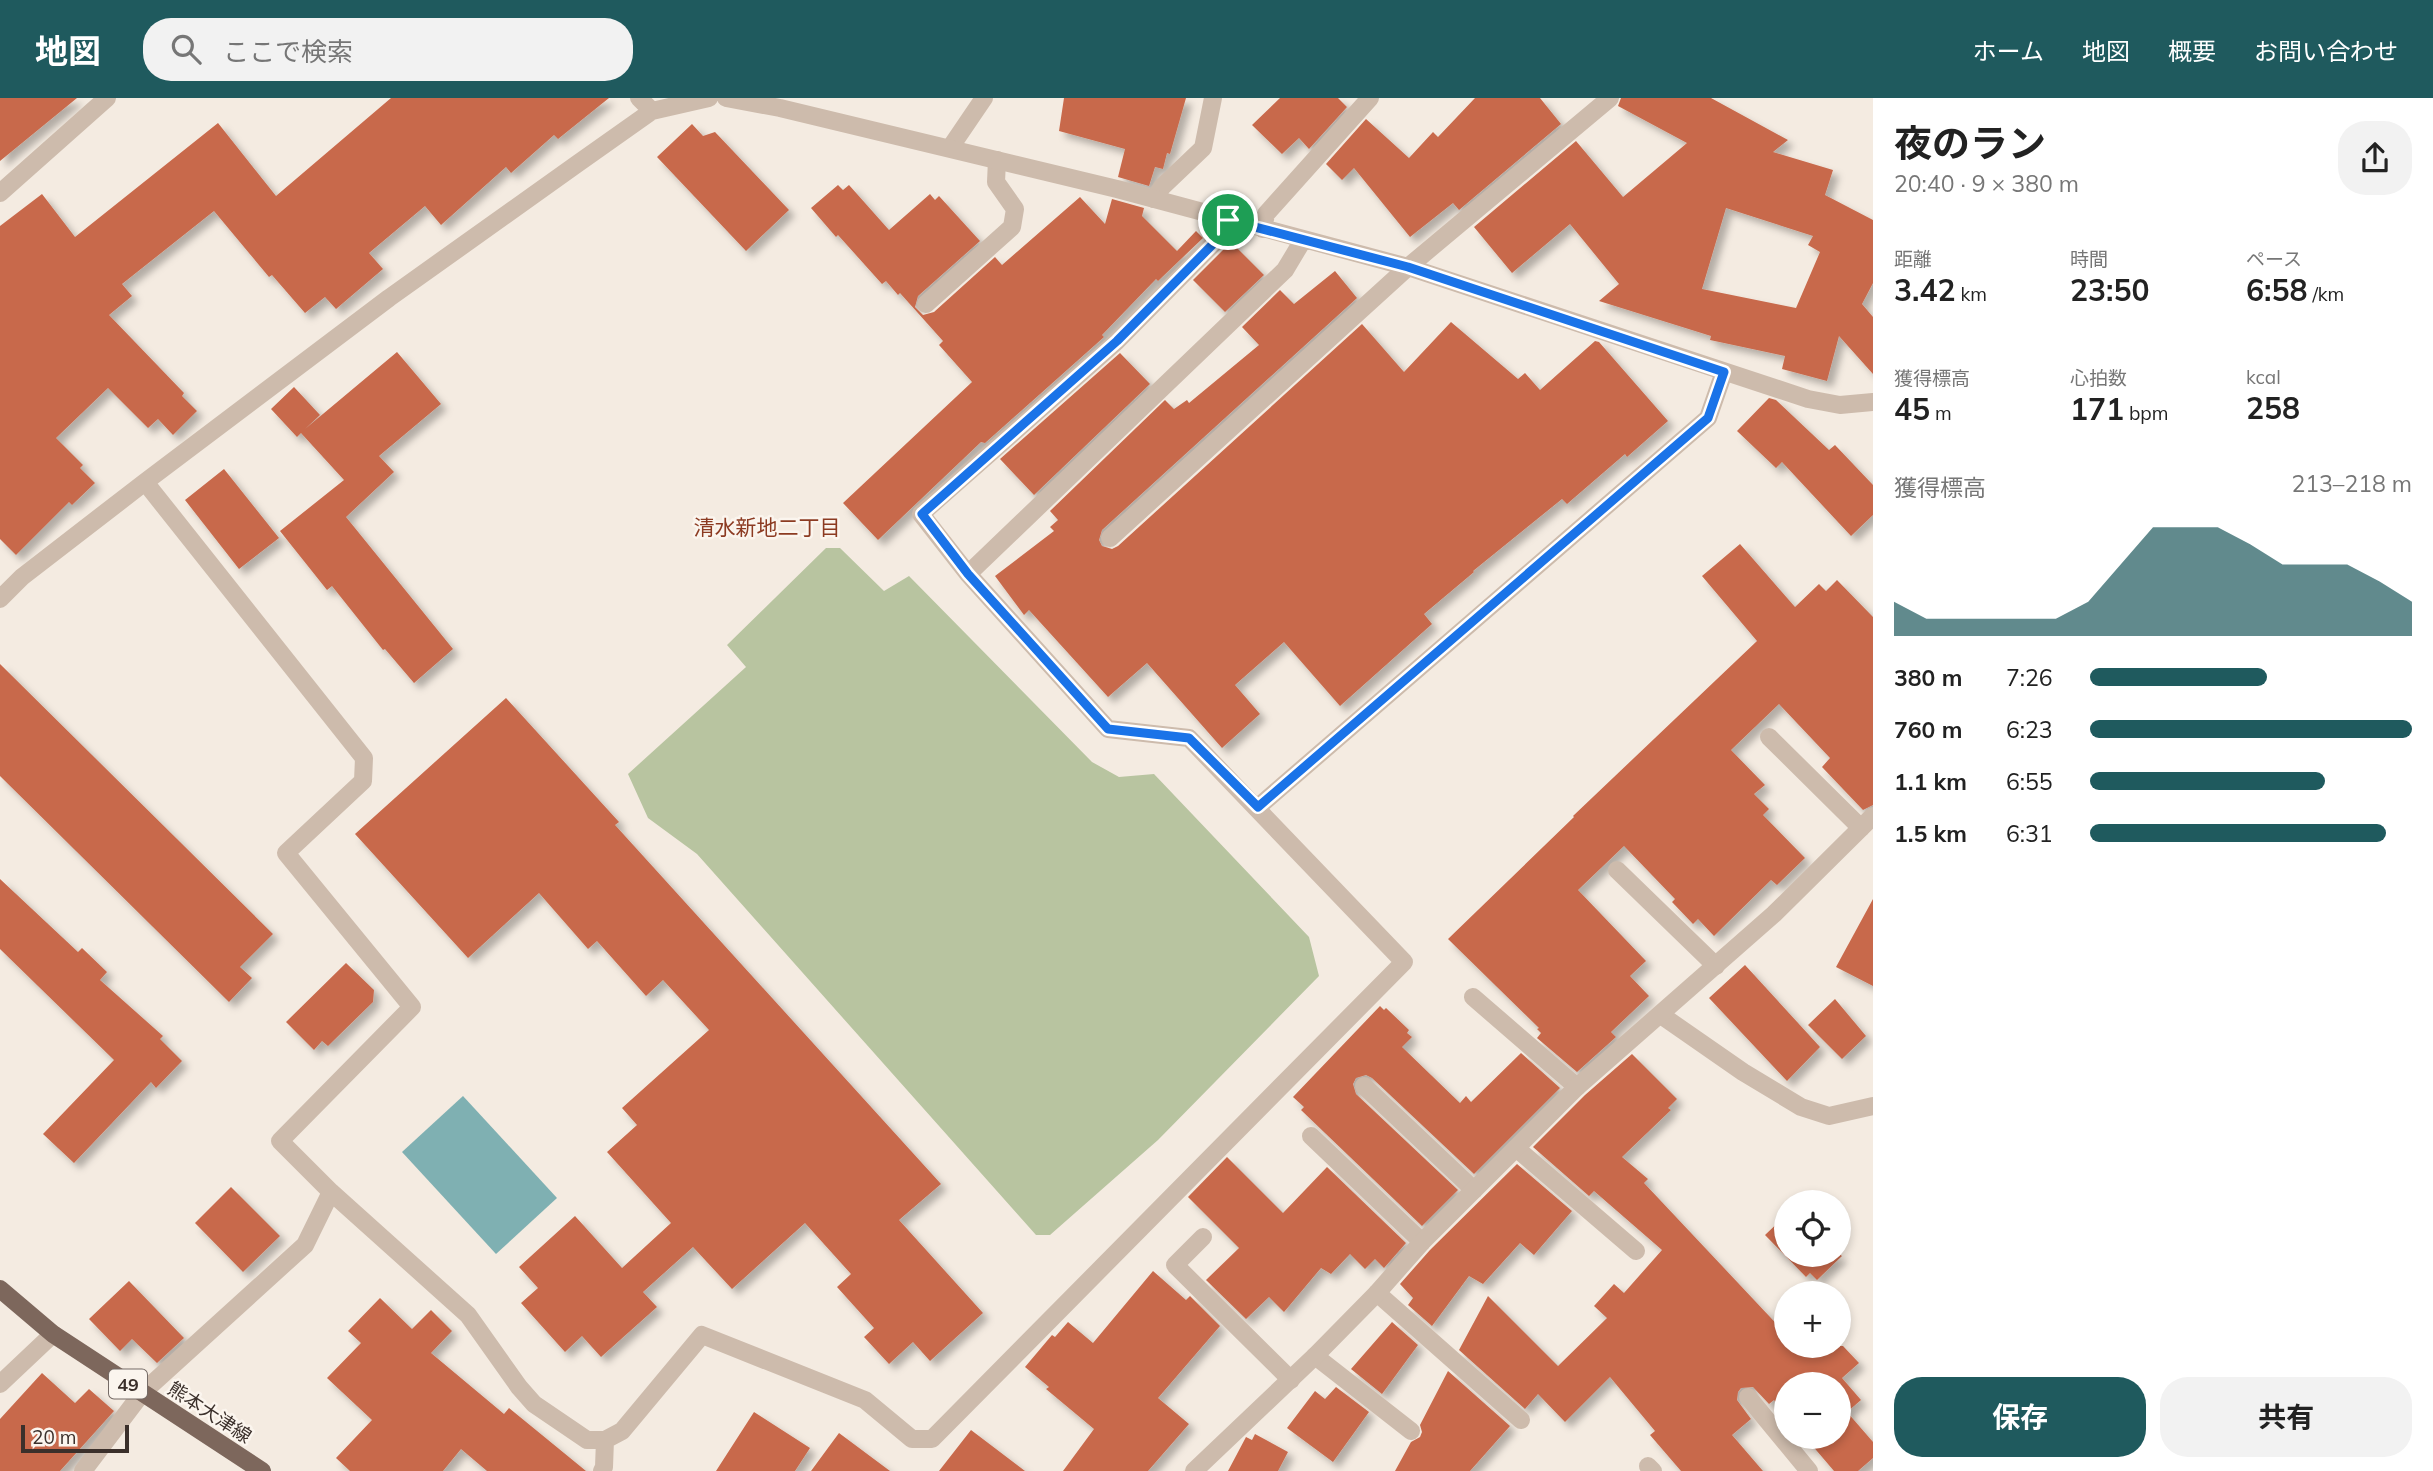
<!DOCTYPE html>
<html lang="ja">
<head>
<meta charset="utf-8">
<style>
  :root { --surface:#fff; --page:#f2f2f2; --text:#222; --muted:#767676; --accent:#1f5a5e }
  body { margin:0; font-family:Mulish,"Noto Sans JP",sans-serif; background:var(--page); color:var(--text); height:100vh; display:flex; flex-direction:column; font-size:26px; white-space:nowrap }
  * { box-sizing:border-box; margin:0 }
  p { font-size:23px; color:var(--muted) }
  .icon { flex:none; width:38px; height:38px; fill:none; stroke:currentColor; stroke-width:2; stroke-linecap:round; stroke-linejoin:round }
  .map { position:relative; flex:1; overflow:hidden }
  .drawer { display:flex; flex-direction:column; background:var(--surface); width:560px }
  .drawer>* { flex:none }
  .tools { position:absolute; left:1774px; top:1092px; display:grid; gap:14px }
  .tools a { display:grid; place-items:center; width:77px; height:77px; border-radius:50%; background:var(--surface); box-shadow:0 4px 10px #0003; font-size:35px }
  .scale { position:absolute; left:21px; bottom:18px; width:108px; box-sizing:border-box; padding-left:7px; border:4px solid #3b302b; border-top:0; font-size:19px; line-height:24px; white-space:nowrap; color:#3b302b; -webkit-text-stroke:5px #fbf5ee; paint-order:stroke }
  .pin { position:absolute; display:grid; place-items:center; width:60px; height:60px; color:#fff; margin:-30px; border:4px solid #fff; border-radius:50%; box-shadow:0 2px 7px #0007 }
  .round { display:grid; place-items:center; flex:none; width:74px; height:74px; border-radius:28px; background:var(--page) }
  .summary { display:flex; align-items:center; justify-content:space-between; height:119px; padding:0 21px }
  h1 { font-size:38px; font-weight:700; line-height:52px }
  .stats { display:grid; grid-template-columns:repeat(3,1fr); gap:10px; height:119px; padding:7px 21px }
  .stats div { display:grid; align-content:center }
  .stats b { font-size:30px; font-weight:700 }
  .stats small { font-size:19px; font-weight:400 }
  .stats p { font-size:19px }
  .chart { height:196px; padding:14px 21px }
  .chart p { display:flex; justify-content:space-between }
  .chart svg { width:100%; height:126px; margin-top:7px; fill:var(--accent); opacity:.7 }
  .button { display:flex; gap:14px; margin-top:auto; padding:14px 21px }
  .button a { flex:1; height:80px; border-radius:28px; background:var(--accent); color:#fff; font-size:28px; font-weight:700; line-height:80px; text-align:center }
  .button a+a { background:var(--page); color:var(--text) }
  ul { padding:0 21px; list-style:none; font-size:23px }
  li { display:grid; grid-template-columns:112px 84px 1fr; align-items:center; height:52px }
  li i { height:18px; border-radius:9px; background:var(--accent) }
  header { display:flex; align-items:center; gap:42px; box-sizing:border-box; height:98px; padding:0 35px; background:var(--accent); color:#fff }
  header strong { font-size:33px }
  nav { display:flex; gap:38px; margin-inline-start:auto; font-size:24px }
  .search { width:490px; height:63px; background:var(--page); display:flex; align-items:center; gap:18px; box-sizing:border-box; padding:0 24px; border-radius:28px; color:var(--muted); font-size:26px }
  main { display:flex; flex:1; min-height:0 }
  .map>svg:first-child { display:block }
</style>
</head>
<body>
<header>
<strong>地図</strong>
<div class="search"><svg class="icon" aria-label="search" viewBox="0 0 24 24"><circle cx="10" cy="10" r="6"/><path d="M15 15l6 6"/></svg>ここで検索</div>
<nav><a>ホーム</a><a>地図</a><a>概要</a><a>お問い合わせ</a></nav>
</header>
<main>
<div class="map">
<svg width="1873" height="1373" viewBox="0 0 1873 1373">
  <defs>
    <filter id="shadow"><feDropShadow dx="6" dy="6" stdDeviation="3.5" flood-color="#0004"/></filter>
  </defs>
  <rect width="100%" height="100%" fill="#f4ebe1"/>
  <path fill="#b8c4a0" d="M826,450h14l44,43 25,-15 183,186 27,15 35,-3 155,163 10,39 -161,164 -108,95h-14l-339,-381 -49,-36 -20,-44 118,-107 -19,-22z"/>
  <path fill="#7fb0b2" d="M463,998l94,102 -61,56 -94,-102z"/>
  <path fill="#c8694b" fill-rule="evenodd" filter="url(#shadow)" d="M0,0h77l-77,63z
    M391,0h218l-51,41 -4,-4 -43,38 -5,-6 -65,58 -16,-19 -56,47 14,16 -47,40 -11,-12 -20,16 -33,-38 -3,2 -55,-66 -92,73 10,12 -23,19 75,78 -2,3 15,15 -24,24 -15,-16 -10,9 -40,-40 -52,50 27,27 -3,3 15,15 -23,22 -3,-3 -53,53 -16,-16v-313l42,-32 33,43 143,-114 58,73z
    M1064,0h122l-16,56 -3,-1 -4,16 -8,-2 -6,19 -31,-9 7,-28 -66,-18z
    M1280,0h58l9,9 -38,42 -10,-11 -17,16 -30,-29z
    M1475,0h65l21,26 -102,86 -6,-7 -43,34 -56,-69 -12,12 -16,-16 40,-45 43,39 24,-26 5,5z
    M1621,0h90l77,42 -15,12 60,18 -8,25 48,25v63l-11,21 11,13v57l-34,-38 -12,45 -45,-12 3,-13 -75,-16 1,-4 -112,-35 20,-17 -49,-60 -58,49 -38,-46 102,-86 47,56 64,-54 -69,-37zM1726,110l87,28 -5,9 12,7 -24,56 -94,-19z
    M692,26l11,12 12,-4 74,78 -43,41 -89,-94z
    M838,87l5,5 6,-5 40,45 41,-36 5,6 4,-4 41,45 -62,55 -3,11 8,8 11,-3 61,-55 7,8 78,-68 25,27 7,-25 32,9 -2,8 35,35 19,-20 7,7 -45,43 -2,-2 -54,56 2,2 -119,106 -4,-1 -103,98 -35,-37 129,-121 -33,-37 4,-4 -43,-48 -2,2 -12,-14 -4,3 -44,-49 -2,2 -25,-29z
    M1231,144l33,33 -39,37 -32,-32z
    M1335,173l22,27 -255,232 -3,10 3,6 10,3 6,-3 244,-222 42,48 47,-50 67,57 7,-6 15,17 55,-49 4,1 69,79 -41,36 -2,-3 -58,50 -5,-5 -89,72 1,1 -50,42 8,10 -92,82 -56,-64 -49,43 25,29 -38,34 -75,-85 -39,34 -79,-87 -5,5 -29,-39 59,-45 -4,-4 8,-7 -8,-9 115,-111 9,9 13,-9 2,3 70,-58 -17,-18 38,-37 14,14z
    M397,254l44,52 -62,52 15,16 -48,45 107,132 -39,34 -29,-34 -2,1 -51,-64 -5,4 -47,-59 64,-51 -43,-47 -4,4 -26,-28 23,-22 26,28 -15,14z
    M1120,255l30,31 -116,111 -34,-36z
    M1769,300l7,2 53,50 6,-5 38,40v30l-22,21 -69,-74 -6,6 -39,-37z
    M224,371l55,69 -40,31 -54,-69z
    M1740,446l55,63 24,-23 7,7 11,-11 36,37v188l-10,5 -41,-43 8,-9 -51,-54 -48,46 34,35 -11,9 15,15 -6,6 42,43 -28,27 -6,-5 -57,56 -16,-17 -5,5 -21,-22 3,-3 -51,-53 -46,44 68,71 -16,15 19,20 -38,36 5,5 -39,35 -40,-34 4,-5 -4,-4 2,-1 -91,-89 126,-122 -1,-1 184,-175 -55,-65z
    M0,566l273,270 -33,33 12,11 -23,24 -229,-226z
    M506,600l113,124 -4,3 326,359 -42,36 84,93 -53,48 -17,-19 -24,22 -25,-27 10,-9 -37,-41 14,-13 -46,-51 -73,66 -39,-42 -50,45 14,15 -56,50 -19,-21 -17,16 -44,-49 17,-15 -19,-21 56,-51 47,52 49,-45 -64,-71 30,-27 -15,-17 87,-78 -46,-50 -17,16 -49,-55 -9,8 -49,-56 -71,65 -113,-124z
    M0,781l78,73 4,-4 25,24 -7,8 63,56 -3,3 22,22 -26,27 -5,-6 -77,81 -31,-29 71,-74 -114,-111z
    M1873,801v87l-37,-19z
    M346,865l28,27 -1,12 -45,44 -6,-5 -8,9 -28,-28z
    M1745,867l75,82 -33,34 -78,-83z
    M1835,901l31,37 -24,23 -34,-34z
    M1380,908l4,4 2,-2 23,22 -2,3 5,4 -10,10 58,56 6,-7 5,6 50,-49 39,35 -86,86 -102,-96 -6,-3 -10,3 -3,6 3,10 102,96 -36,36 -121,-116 3,-3 -11,-10z
    M1632,956l45,45 -9,9 3,2 -49,47 26,22 -4,4 143,152v11h56l16,17 -17,15 19,22 -14,12 26,30v16l-15,13h-24l-29,-34h34v-53h-52v32l-13,-16 -5,4 -16,-17 -12,1 -3,4 -1,8 14,19 -19,16 31,36h-82l-31,-36 5,-4 -45,-54 -45,45 -27,-28 -13,15 -66,-59 29,-54 70,70 49,-48 -13,-12 20,-22 10,9 38,-43 -68,-59 -5,5 -56,-49 52,-52z
    M1227,1059l56,56 44,-46 79,76 -22,25 -9,-9 -10,10 -15,-15 -19,20 -10,-6 -37,44 -15,-15 -23,22 -40,-39 33,-32 -51,-51z
    M1517,1066l55,47 -38,44 -14,-12 -37,41 -14,-8 -37,50 -24,-21 5,-7 -13,-14 30,-34z
    M231,1089l49,49 -37,36 -48,-49z
    M1787,1116v41l52,-1 3,2 -25,24 -7,-7 -4,4 -41,-42z
    M1153,1173l33,29 4,-4 30,30 -62,72 31,26 -41,47h-85l31,-42 -48,-40 3,-2 -24,-20 27,-32 3,2 13,-15 25,21z
    M129,1183l55,57 -27,25 -25,-24 -12,12 -31,-32z
    M380,1200l32,31 19,-19 21,21 -21,22 73,61 5,-6 77,63h-99l-26,-22 -18,22h-93l-14,-13 36,-38 -45,-42 34,-35 -13,-12z
    M1392,1224l26,23 -36,49 -31,-25z
    M1448,1273l62,55 -40,45h-75l16,-29 9,-5 2,-5 -2,-7z
    M42,1275l33,30 14,-14 25,22 -54,60h-60v-52z
    M1336,1289l33,25 -36,50 -46,-34 28,-37 10,8z
    M754,1314l56,36 -15,23h-79z
    M971,1332l54,41h-86z
    M839,1335l51,38h-79z
    M1255,1336l33,18 -10,19h-50l18,-34 6,3z"/>
  <g fill="none" stroke-linecap="round" stroke-linejoin="round">
    <path stroke="#cdbbac" stroke-width="18" d="M950,50l34,-50
      M0,95l107,-95
      M1154,101l8,-12 41,-39 10,-50
      M926,206l86,-77 3,-18 -19,-27 1,-22
      M1110,440l298,-271
      M1769,639l92,91
      M1617,772l99,96
      M1473,899l104,90
      M1661,917l82,57 58,35 28,9 44,-10
      M1364,988l110,104
      M1311,1038l111,106
      M1516,1050l120,103
      M1203,1139l-28,28 116,115
      M1377,1195l144,127
      M1315,1258l96,75
      M1748,1299l61,74
      M1648,1368l5,5"/>
    <path stroke="#cdbbac" stroke-width="18" d="M639,0l13,13
      M726,0l54,10 337,81 291,78 400,132 32,6 33,-3
      M1263,131l3,-15 104,-116
      M1408,169l202,-169
      M145,384l219,276 -1,23 -77,72 126,154 -132,134 51,51 137,123 51,72 15,17 53,36h18l17,-9 80,-96 163,65 47,39h20l472,-477 -215,-224 -81,-9 -140,-155 -47,-60 196,-173 105,-106 6,-15
      M968,476l317,-304 18,-30
      M0,501l22,-22 123,-95 244,-184 188,-134 75,-53 57,-13
      M1258,709l450,-389 16,-46
      M0,1286l53,-50
      M83,1373l59,-78 163,-148 26,-53
      M602,1373l2,-4 1,-27
      M1194,1373l121,-115 62,-63 45,-51 155,-155 197,-173 99,-98"/>
    <path stroke="#7d675c" stroke-width="18" d="M0,1191l53,45 209,137"/>
  </g>
  <g fill="none" stroke-linecap="round" stroke-linejoin="round">
    <defs>
      <path id="route" d="M1228,122l180,47 316,105 -16,46 -450,389 -69,-69 -81,-9 -140,-155 -46,-60 195,-173 105,-106z"/>
    </defs>
    <use href="#route" stroke="#fff" stroke-width="14"/>
    <use href="#route" stroke="#1a73e8" stroke-width="9"/>
  </g>
  <g text-anchor="middle" dominant-baseline="central" stroke-width="5" stroke-linejoin="round" paint-order="stroke">
    <rect fill="#fbf5ee" stroke="#756b66" stroke-width="2" x="109" y="1271.5" width="38" height="29" rx="5"/>
    <g font-size="18" font-weight="bold" fill="#3b302b">
      <text x="128" y="1286">49</text>
    </g>
    <g font-size="19" fill="#3b302b" stroke="#fbf5ee">
      <text transform="translate(210 1314) rotate(33)">熊本大津線</text>
    </g>
    <g font-size="21" fill="#8c3b22" stroke="#fbf5ee">
      <text x="767" y="429">清水新地二丁目</text>
    </g>
  </g>
</svg>
<div class="tools">
<a><svg class="icon" aria-label="locate" viewBox="0 0 24 24"><circle cx="12" cy="12" r="6"/><path d="M12 2v4M12 18v4M2 12h4M18 12h4"/></svg></a>
<a>+</a>
<a>−</a>
</div>
<div class="scale">20 m</div>
<div class="pin" style="left:1228px;top:122px;background:#1e9e55"><svg class="icon" aria-label="arrive" viewBox="0 0 24 24"><path d="M6 21V4h12l-3 4 3 4H6"/></svg></div>
</div>
<section class="drawer">
<div class="summary"><div><h1>夜のラン</h1><p>20:40 · 9 × 380 m</p></div><a class="round"><svg class="icon" aria-label="share" viewBox="0 0 24 24"><path d="M12 15V3M7 8l5-5 5 5M5 13v7h14v-7"/></svg></a></div>
<div class="stats">
<div><p>距離</p><b>3.42<small> km</small></b></div>
<div><p>時間</p><b>23:50</b></div>
<div><p>ペース</p><b>6:58<small> /km</small></b></div>
</div>
<div class="stats">
<div><p>獲得標高</p><b>45<small> m</small></b></div>
<div><p>心拍数</p><b>171<small> bpm</small></b></div>
<div><p>kcal</p><b>258</b></div>
</div>
<div class="chart"><p><span>獲得標高</span>213–218 m</p>
<svg viewBox="0 0 160 44" preserveAspectRatio="none"><path d="M0 44V32L10 38L20 38L30 38L40 38L50 38L60 32L70 19L80 6L90 6L100 6L110 12L120 19L130 19L140 19L150 25L160 32V44z"/></svg>
</div>
<ul>
<li><b>380 m</b>7:26<i style="width:55%"></i></li>
<li><b>760 m</b>6:23<i style="width:100%"></i></li>
<li><b>1.1 km</b>6:55<i style="width:73%"></i></li>
<li><b>1.5 km</b>6:31<i style="width:92%"></i></li>
</ul>
<div class="button"><a>保存</a><a>共有</a></div>
</section>
</main>
</body>
</html>
